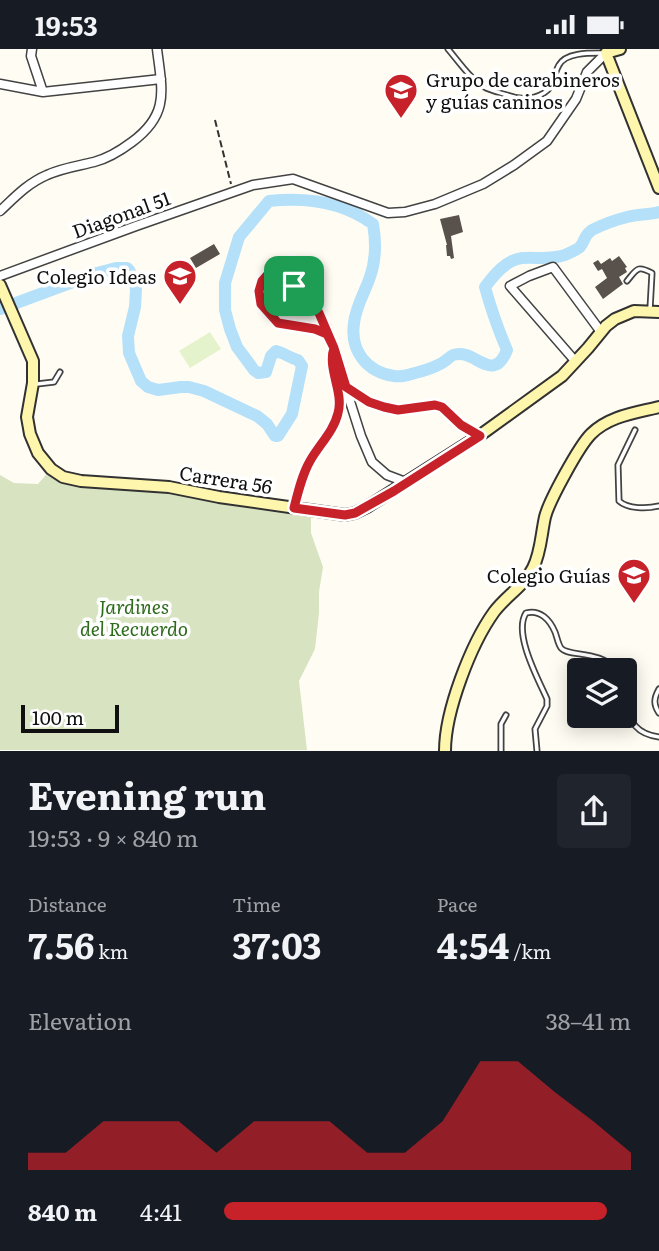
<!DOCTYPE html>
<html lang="en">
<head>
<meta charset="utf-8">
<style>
  :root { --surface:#171b24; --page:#20242c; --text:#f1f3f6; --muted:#9ea1a6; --accent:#c72129 }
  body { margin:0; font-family:Literata,serif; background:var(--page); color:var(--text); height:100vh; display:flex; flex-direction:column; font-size:26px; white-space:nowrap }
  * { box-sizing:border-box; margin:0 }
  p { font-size:23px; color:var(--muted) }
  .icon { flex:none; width:38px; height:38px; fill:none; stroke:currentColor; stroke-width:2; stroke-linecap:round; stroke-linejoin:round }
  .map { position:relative; height:702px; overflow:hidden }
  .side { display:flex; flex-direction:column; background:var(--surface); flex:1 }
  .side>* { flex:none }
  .controls { position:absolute; left:567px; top:609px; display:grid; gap:14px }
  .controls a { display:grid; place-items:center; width:70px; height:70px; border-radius:7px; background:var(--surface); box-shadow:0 4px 18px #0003; font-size:35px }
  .scale { position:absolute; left:21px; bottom:18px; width:98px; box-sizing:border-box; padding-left:7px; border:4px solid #101010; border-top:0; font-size:19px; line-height:24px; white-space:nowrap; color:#101010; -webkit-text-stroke:5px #fff; paint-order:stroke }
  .pin { position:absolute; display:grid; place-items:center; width:60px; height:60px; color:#fff; margin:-30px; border-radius:14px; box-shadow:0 4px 10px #0006 }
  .round { display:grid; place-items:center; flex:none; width:74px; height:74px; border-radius:7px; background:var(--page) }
  .overview { display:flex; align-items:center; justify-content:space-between; height:119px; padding:0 28px }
  h1 { font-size:38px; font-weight:700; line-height:52px }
  .stats { display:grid; grid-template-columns:repeat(3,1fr); gap:10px; height:119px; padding:7px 28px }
  .stats div { display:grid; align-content:center }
  .stats b { font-size:35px; font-weight:700 }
  .stats small { font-size:19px; font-weight:400 }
  .stats p { font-size:19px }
  .chart { height:196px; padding:14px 28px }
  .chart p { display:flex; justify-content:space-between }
  .chart svg { width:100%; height:126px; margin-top:7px; fill:var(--accent); opacity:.7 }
  ul { padding:0 28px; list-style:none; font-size:23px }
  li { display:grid; grid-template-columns:112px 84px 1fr; align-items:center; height:52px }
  li i { height:18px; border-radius:9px; background:var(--accent) }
  .status { display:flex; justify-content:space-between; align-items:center; height:49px; padding:0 35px; background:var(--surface); direction:ltr }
  .status svg { height:19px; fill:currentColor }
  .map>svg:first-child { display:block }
</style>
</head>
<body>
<div class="status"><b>19:53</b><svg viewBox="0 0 49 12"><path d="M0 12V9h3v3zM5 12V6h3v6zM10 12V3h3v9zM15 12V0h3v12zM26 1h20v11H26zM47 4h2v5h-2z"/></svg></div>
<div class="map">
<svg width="659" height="702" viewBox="0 0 659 702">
  <rect width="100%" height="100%" fill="#fffdf3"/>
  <path fill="#d8e3c1" d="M51,420l12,8 248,33v23l12,34 -4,25v21l-4,36 -16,32 8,69h-307v-275l14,8 24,1z"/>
  <path fill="#e5f3cc" d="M210,283l11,17 -31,19 -11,-17z"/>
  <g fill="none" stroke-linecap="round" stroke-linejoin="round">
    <path stroke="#b5e0f9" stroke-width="12" d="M0,260l97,-36 19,-5h11l2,2 6,12 1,8 -1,17 -7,29 1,17 12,28 7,6 10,3 23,-3h8l15,4 53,25 10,8 8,12h3l14,-22 10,-48 -4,-6c-8,-2 -14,-7 -22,-9l-5,5 -5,16 -8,1 -4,-3 -17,-23 -7,-18 -5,-19v-27l14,-46 30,-36c37,-4 74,1 104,23 3,17 3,36 -3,53 -5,15 -14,29 -16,46 -4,27 12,49 40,53 6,1 15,-1 21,-3 8,-2 18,-5 25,-9 5,-2 9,-7 13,-9 21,-8 40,31 54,-5 -9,-21 -16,-41 -22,-63 9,-12 21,-27 37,-29 17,-1 26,2 43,-3 4,-2 12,-5 15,-8 5,-6 4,-12 12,-17 10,-5 23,-10 35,-13 11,-3 21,-2 32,-5"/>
  </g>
  <path fill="#59514c" d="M459,166l4,17 -12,4 3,22 -3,1 -1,-3h-3l-1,-11h1l-7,-26z
    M214,195l6,10 -24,14 -6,-10z
    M619,207l8,11 -2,1 2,4 -8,5 4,7 -20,15 -8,-12 12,-9 -5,-9 -4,2 -5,-8 5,-3 3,4 9,-6 2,3z"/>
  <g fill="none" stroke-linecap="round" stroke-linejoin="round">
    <defs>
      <path id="lane" d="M448,0c11,13 23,31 38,39 7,3 14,5 21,7 13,5 25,5 37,-2 11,-7 9,-18 15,-28 7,-13 32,-12 45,-12
        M627,232c10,-12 10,-16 25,-8l-2,36
        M37,335l17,-2 6,-10
        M635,381l-17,35 1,36c9,8 28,8 40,5
        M659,640c-5,9 -6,15 0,24
        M625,653c5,21 12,32 34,35
        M501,702v-27l5,-9
        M537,702l-2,-22 12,-23v-7c-9,-20 -34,-66 -21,-86 14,-4 24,7 29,19 2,5 3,12 6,16 7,9 40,2 55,22"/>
      <path id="street" d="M32,0l-1,7 12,36
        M0,35l43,8 118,-13
        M0,162c15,-14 28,-28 47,-36 15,-7 31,-9 47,-13 15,-4 26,-11 38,-20 38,-28 30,-52 25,-93
        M0,227l136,-50 117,-41 40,-6 95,34 17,-1 30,-8 48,-20 31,-19 33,-24 29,-42 11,-27 19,-19
        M327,285l-12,-5 -37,-6 -17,-19 -2,-13 3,-10 15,-17 14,-3 3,25 14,17 11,10 7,13 35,110 11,26 15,13 21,8
        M576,313l-66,-76 19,-10 24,-9 48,65
        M346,338l23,15 15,5 14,3 37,-5 7,2 19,18 18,11
        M294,459c4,-16 8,-32 16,-47 10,-16 27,-33 29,-53 2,-18 -6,-36 -7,-54"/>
      <path id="secondary" d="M620,0l-14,4 53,135
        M0,236l33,76v22l-6,34 3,17 8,19 13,16 12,8 18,4 88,6 50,10 126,18 10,-2 12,-6 112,-71 83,-60 26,-28 18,-22 9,-7 19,-8 25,1
        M445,702c0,-40 26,-107 49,-139 12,-16 30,-26 39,-44 8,-16 8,-33 12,-51 4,-16 34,-71 46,-83 18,-18 44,-21 68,-27"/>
    </defs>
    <use href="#lane" stroke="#434343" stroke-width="7"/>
    <use href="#street" stroke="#434343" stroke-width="11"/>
    <use href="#secondary" stroke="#323232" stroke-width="14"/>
    <path stroke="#323232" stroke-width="2" stroke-dasharray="7 3.5" stroke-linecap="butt" d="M215,71l16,64"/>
    <use href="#lane" stroke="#fff" stroke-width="3.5"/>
    <use href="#street" stroke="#fff" stroke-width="8"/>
    <use href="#secondary" stroke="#fff6ae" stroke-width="10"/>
  </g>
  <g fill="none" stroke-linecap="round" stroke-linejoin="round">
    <defs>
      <path id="route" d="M294,237l-3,-25 -14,3 -15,17 -3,10 2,13 17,19 37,6 12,5 7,14c-7,21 10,44 4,65 -4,18 -19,32 -28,48 -8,14 -12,31 -16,47l51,7 10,-2 39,-22 86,-55 -19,-11 -19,-18 -7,-2 -37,5 -14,-3 -15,-5 -23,-15 -12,-39 -15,-35 -12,-10 -13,-17"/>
    </defs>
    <use href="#route" stroke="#fff" stroke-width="14"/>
    <use href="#route" stroke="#c72129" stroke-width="9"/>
  </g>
  <defs>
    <symbol id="school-pin" viewBox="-11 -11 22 30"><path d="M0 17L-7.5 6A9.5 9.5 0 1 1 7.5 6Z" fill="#c72129" stroke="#fff"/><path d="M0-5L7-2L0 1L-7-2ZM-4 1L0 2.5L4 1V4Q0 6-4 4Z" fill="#fff"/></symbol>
  </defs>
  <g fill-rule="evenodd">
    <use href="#school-pin" x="382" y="22" width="38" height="52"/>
    <use href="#school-pin" x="161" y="208" width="38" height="52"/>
    <use href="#school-pin" x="615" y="507" width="38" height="52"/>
  </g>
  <g text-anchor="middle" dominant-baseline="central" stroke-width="7" stroke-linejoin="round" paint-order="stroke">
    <g font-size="19" fill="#101010" stroke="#fff" text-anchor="end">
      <text x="426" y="30" text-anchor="start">Grupo de carabineros<tspan x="426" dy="22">y guías caninos</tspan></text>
      <text x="156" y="227">Colegio Ideas</text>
      <text x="610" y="526">Colegio Guías</text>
    </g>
    <g font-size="19" fill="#101010" stroke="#fff">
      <text transform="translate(121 165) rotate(-20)">Diagonal 51</text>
      <text transform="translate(226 430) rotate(9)">Carrera 56</text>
    </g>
    <g font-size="19" font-style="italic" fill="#2d6b1c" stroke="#fff">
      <text x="134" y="557">Jardines<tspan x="134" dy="22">del Recuerdo</tspan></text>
    </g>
  </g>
</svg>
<div class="controls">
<a><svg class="icon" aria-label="layers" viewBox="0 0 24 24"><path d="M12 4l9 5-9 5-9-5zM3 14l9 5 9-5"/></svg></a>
</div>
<div class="scale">100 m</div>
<div class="pin" style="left:294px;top:237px;background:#1e9e55"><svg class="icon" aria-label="arrive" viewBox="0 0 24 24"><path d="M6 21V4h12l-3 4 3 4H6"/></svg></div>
</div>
<section class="side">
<div class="overview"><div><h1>Evening run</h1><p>19:53 · 9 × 840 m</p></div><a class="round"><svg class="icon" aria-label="share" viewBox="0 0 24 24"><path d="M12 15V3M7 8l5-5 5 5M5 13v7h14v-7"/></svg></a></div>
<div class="stats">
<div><p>Distance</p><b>7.56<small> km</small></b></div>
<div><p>Time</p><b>37:03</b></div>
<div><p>Pace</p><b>4:54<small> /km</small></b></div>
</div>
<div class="chart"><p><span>Elevation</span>38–41 m</p>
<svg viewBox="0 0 160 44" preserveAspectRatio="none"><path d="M0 44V38L10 38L20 27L30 27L40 27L50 38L60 27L70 27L80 27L90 38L100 38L110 27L120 6L130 6L140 17L150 27L160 38V44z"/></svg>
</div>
<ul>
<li><b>840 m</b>4:41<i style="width:94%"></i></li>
</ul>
</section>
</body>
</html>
